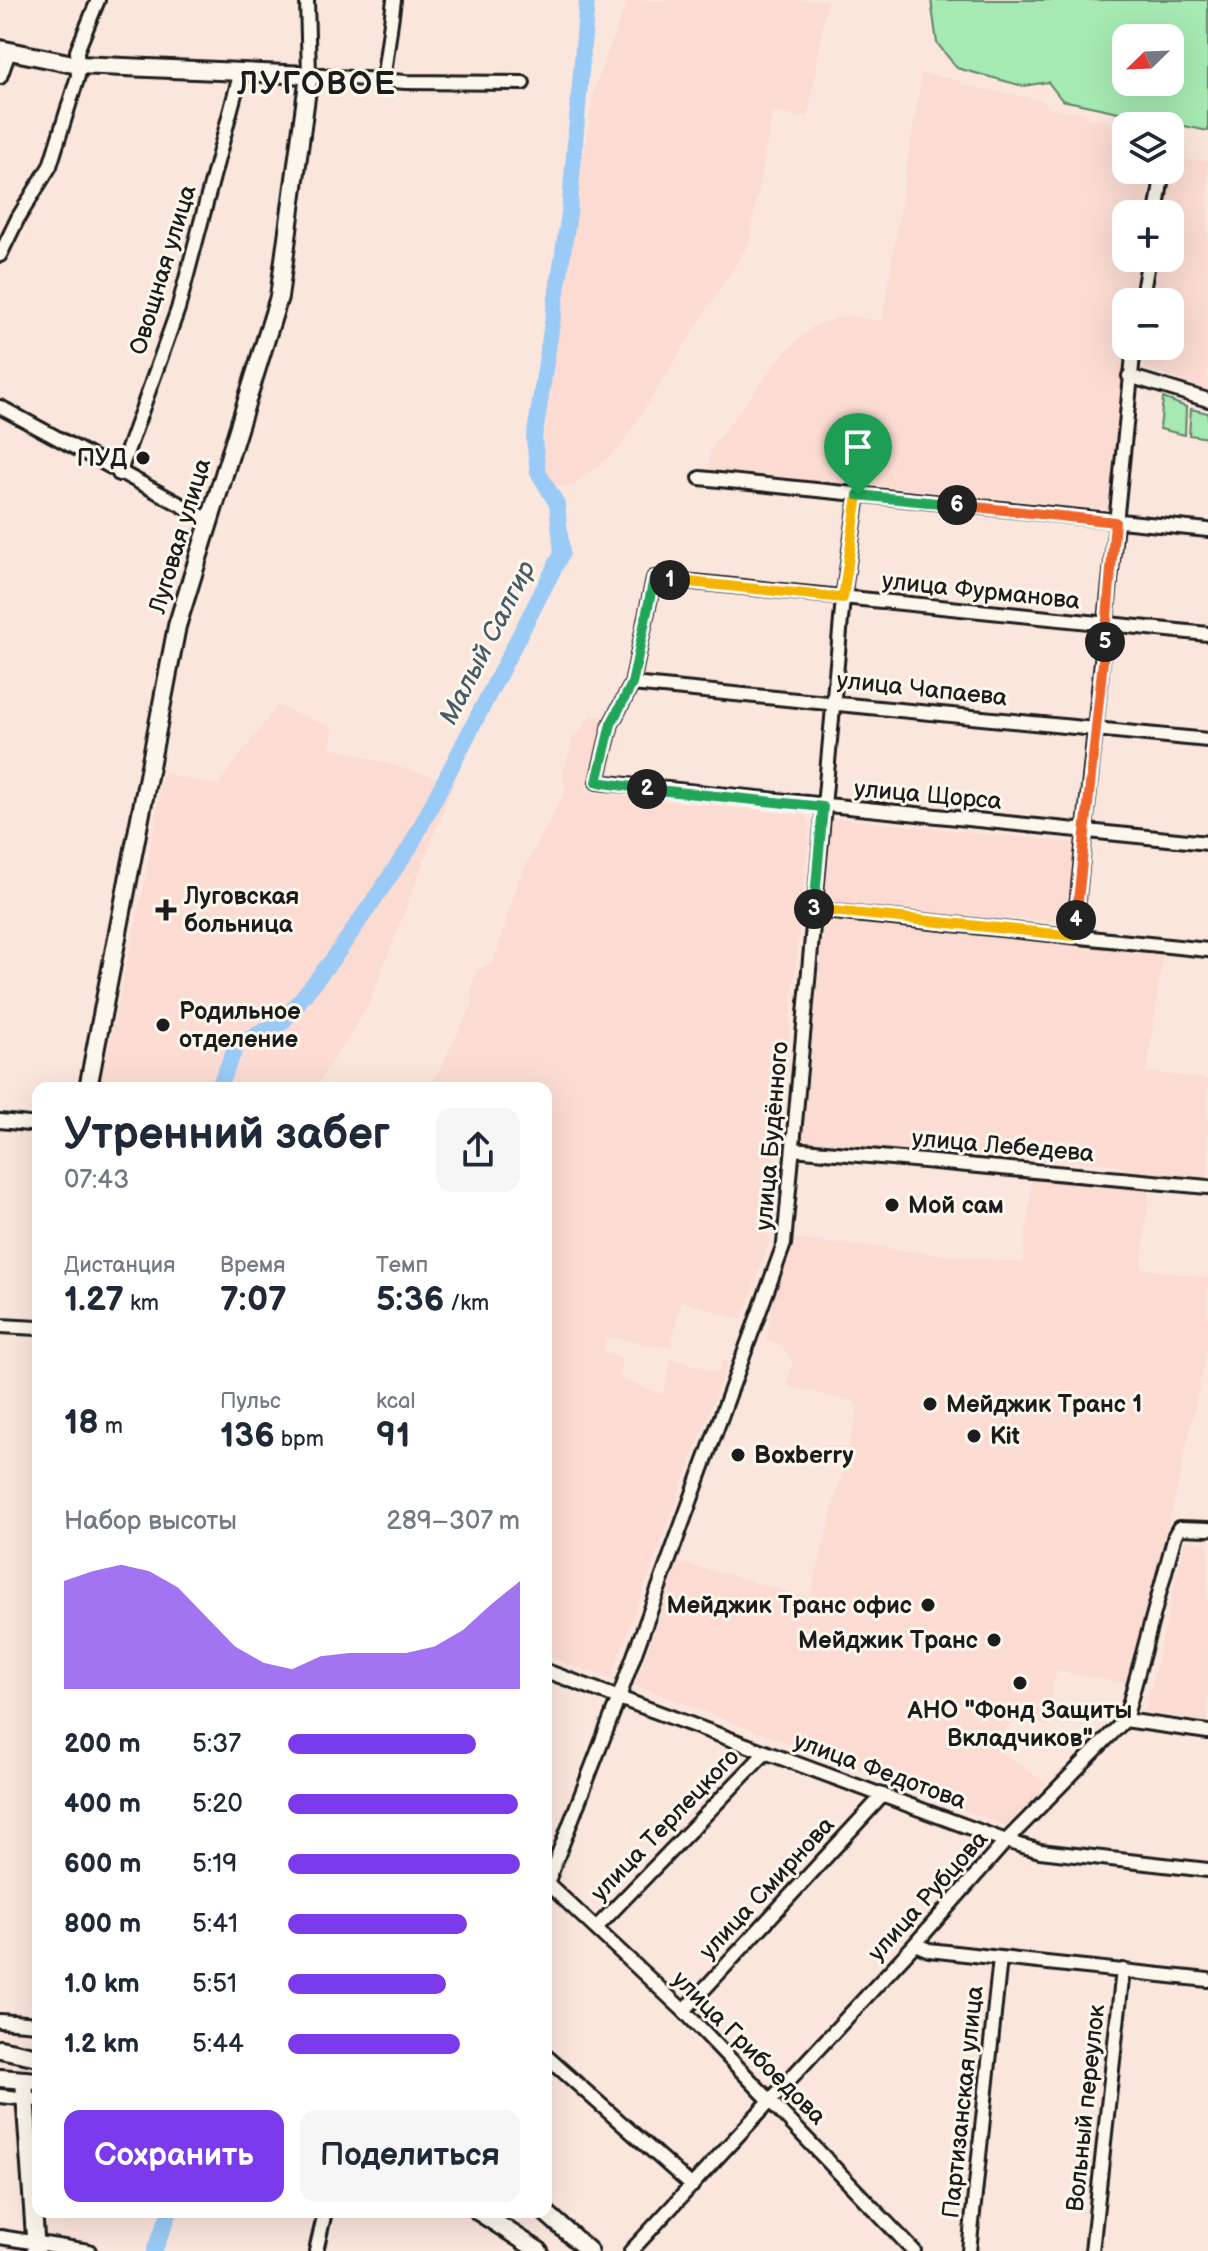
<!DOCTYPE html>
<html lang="ru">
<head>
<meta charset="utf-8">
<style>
  :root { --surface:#fff; --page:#f6f6f7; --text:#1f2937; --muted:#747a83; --accent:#7c3aed }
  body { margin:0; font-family:"Balsamiq Sans",sans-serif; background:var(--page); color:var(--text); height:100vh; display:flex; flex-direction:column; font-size:30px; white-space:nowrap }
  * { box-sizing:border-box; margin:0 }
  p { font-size:26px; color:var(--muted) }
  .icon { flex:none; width:44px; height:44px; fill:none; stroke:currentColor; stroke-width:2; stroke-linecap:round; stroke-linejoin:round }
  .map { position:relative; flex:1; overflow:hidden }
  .side { position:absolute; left:32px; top:1082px; width:520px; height:1136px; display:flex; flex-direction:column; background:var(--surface); border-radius:16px; box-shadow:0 8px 32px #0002 }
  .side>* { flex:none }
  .needle { width:52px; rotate:247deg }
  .tools { position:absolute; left:1112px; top:24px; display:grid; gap:16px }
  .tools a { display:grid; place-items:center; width:72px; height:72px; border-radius:16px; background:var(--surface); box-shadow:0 8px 32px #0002; font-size:40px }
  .pin { position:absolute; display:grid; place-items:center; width:68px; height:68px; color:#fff; margin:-82px -34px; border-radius:50% 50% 50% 0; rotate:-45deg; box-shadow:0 0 8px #0007 }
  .pin .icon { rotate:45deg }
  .km { position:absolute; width:40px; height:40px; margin:-20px; border-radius:50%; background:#222; color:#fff; font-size:22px; line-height:40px; text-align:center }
  .round { display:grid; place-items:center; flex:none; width:84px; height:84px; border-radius:16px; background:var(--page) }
  .overview { display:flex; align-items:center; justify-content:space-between; height:136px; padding:0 32px }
  h1 { font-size:44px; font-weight:700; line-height:60px }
  .metrics { display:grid; grid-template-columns:repeat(3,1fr); gap:12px; height:136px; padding:8px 32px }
  .metrics div { display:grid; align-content:center }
  .metrics b { font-size:34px; font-weight:700 }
  .metrics small { font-size:22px; font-weight:400 }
  .metrics p { font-size:22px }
  .chart { height:224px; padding:16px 32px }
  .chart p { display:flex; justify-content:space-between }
  .chart svg { width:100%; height:144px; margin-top:8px; fill:var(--accent); opacity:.7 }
  .button { display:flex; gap:16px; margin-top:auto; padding:16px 32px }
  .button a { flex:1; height:92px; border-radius:16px; background:var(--accent); color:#fff; font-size:32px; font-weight:700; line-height:92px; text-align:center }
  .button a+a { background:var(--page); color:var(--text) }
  ul { padding:0 32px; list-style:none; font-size:26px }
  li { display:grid; grid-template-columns:128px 96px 1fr; align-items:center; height:60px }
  li i { height:20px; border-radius:10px; background:var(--accent) }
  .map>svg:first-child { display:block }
</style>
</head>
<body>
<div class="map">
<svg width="1208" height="2251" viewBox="0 0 1208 2251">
  <rect width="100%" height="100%" fill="#fbe6dd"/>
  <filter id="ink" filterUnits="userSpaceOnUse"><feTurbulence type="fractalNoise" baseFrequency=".0125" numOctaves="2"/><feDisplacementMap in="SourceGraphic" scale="16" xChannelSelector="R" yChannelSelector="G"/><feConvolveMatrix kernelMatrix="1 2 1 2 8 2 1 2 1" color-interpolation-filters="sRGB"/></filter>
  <g filter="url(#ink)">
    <path fill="#fbdbd2" d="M627,0h200l-19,117 -36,-4 -23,130 -128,203 -47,40h-17l-17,-15 7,-50 -4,-4 51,-326z
      M922,73l39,8v4l80,15 13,10 32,2v5l26,5 1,33 13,2v13h25l-6,44h-19v44h15l-8,44h-7v44l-17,163 -400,-40 2,-21 73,-95 29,-27 33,-10 36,5z
      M1170,158l38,3v229l-67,-24 -4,-9 2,-11h31v-44h-23l7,-44h16v-44h-9z
      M277,706l56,22 -2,19 123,36 -85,221 -54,84h-174l-40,-9 43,-192 19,-113 54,12z
      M591,715l19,6 -26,71 222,24 4,8 -26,257 -10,-1 -4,41 6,1 -5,56 -6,-1 -3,24 6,1 -3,33 6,1 -24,70 -6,13 -60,-18 -10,47 -64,-12 -4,16 19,7 -3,19 44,17 8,-37 40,13h8l3,-11 6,2 -118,317 -64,-24v-567h-116l44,-86 -4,-10 7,-21 17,-10 26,-85 46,-86 -4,-14 11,-37z
      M833,818l244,25 -9,79 -180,-12 -63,-8z
      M824,919l339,34 -16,118h-8l69,8v97l-74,-5 -23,-7 -106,-8 -1,4 -201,-19z
      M1033,1172l117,14 -9,82 67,10v69l-32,147 -50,189 -69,-12 -4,13 -4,43 -30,-9 -17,14 -7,16 51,35 -6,5 2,4 -36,34 -371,-141 44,-123 131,36 49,-191 -7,-6 -65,-15 6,-26 -15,-16 -12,-3 9,-48 19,-54 229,24z
      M1185,1541l23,2v178l-63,-9z"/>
    <path fill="#a6e9b3" stroke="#618268" stroke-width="2" fill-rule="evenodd" d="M931,0h277v131l-146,-31 -14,-18 -25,4 -66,-18 -20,-25zM1126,38h44v44h-44z
      M1163,398l23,9 -1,28 -25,-6z
      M1191,409l17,4v25l-19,-3z"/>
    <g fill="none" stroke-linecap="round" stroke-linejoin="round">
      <path stroke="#9acaf6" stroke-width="16" d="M218,1088l20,-45 44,-20 54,-68 74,-108 152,-294 -5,-49 -19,-32 -4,-32 35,-226 18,-214
        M154,2251l16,-39"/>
      <defs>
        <path id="minor" d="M307,0l2,75 97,7 117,1
          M0,77l9,-25
          M383,81l11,-81
          M1156,214l7,-44
          M0,255l18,-37 32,-52 28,-90 -1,-25 21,-51
          M1141,302l8,-44
          M1129,376l79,24
          M0,407l209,113
          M119,474l59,-165 62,-234
          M700,478l508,52
          M1208,634l-554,-56 -22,106 -21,40 -14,58 611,61
          M632,684l576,56
          M814,910l394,40
          M1074,936l60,-590
          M0,1121l38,4
          M793,1149l415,38
          M0,1326l38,2
          M546,1671l460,170 34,10 168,19
          M1125,1720l83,12
          M546,1882l138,129 230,240
          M546,1886l73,-189 165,-453 59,-646 15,-103
          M596,1928l170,-176
          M915,1944l14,6 71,8 208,22
          M684,2011l199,-216
          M0,2021l38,3
          M546,2056l146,130
          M0,2096l38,4
          M0,2237l89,14
          M316,2251l9,-39
          M631,2251l284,-307 91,-103 119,-121 50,-185 4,-7 29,1
          M969,2251l31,-293
          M1092,2251l31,-281"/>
        <path id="major" d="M0,49l78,16 231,10 -30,222 -102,329 -89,462
          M0,2049l38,8
          M0,2078l38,3
          M24,2080l12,171
          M479,2212l60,39
          M545,2212l44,39"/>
      </defs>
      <use href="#minor" stroke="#1c1c1c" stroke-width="18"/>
      <use href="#major" stroke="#1c1c1c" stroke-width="22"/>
      <use href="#minor" stroke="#fbf7ec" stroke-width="12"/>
      <use href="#major" stroke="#fbf7ec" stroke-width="16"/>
    </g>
  </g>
  <g fill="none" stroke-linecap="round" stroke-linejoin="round" filter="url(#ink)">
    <defs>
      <path id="split-1" d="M670,580l173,18 15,-103"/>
      <path id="split-2" d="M647,789l-50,-7 14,-58 21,-40 22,-106 16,2"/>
      <path id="split-3" d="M647,789l176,18 -9,102"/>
      <path id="split-4" d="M814,909l260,27 2,-16"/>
      <path id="split-5" d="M1076,920l29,-278"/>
      <path id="split-6" d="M957,505l158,17 -10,120"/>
      <path id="split-7" d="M858,495l99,10"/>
    </defs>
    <use href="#split-1" stroke="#fff" stroke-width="16"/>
    <use href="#split-2" stroke="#fff" stroke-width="16"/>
    <use href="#split-3" stroke="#fff" stroke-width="16"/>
    <use href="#split-4" stroke="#fff" stroke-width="16"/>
    <use href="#split-5" stroke="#fff" stroke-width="16"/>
    <use href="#split-6" stroke="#fff" stroke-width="16"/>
    <use href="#split-7" stroke="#fff" stroke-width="16"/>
    <use href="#split-1" stroke="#f5b400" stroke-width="10"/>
    <use href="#split-2" stroke="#22a559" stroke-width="10"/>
    <use href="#split-3" stroke="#22a559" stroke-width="10"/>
    <use href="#split-4" stroke="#f5b400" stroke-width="10"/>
    <use href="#split-5" stroke="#f0652b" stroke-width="10"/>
    <use href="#split-6" stroke="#f0652b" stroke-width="10"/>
    <use href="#split-7" stroke="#22a559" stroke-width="10"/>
  </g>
  <g fill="#1c1c1c" stroke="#fbf7ec" stroke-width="3">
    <circle cx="143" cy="458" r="8"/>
    <path d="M162 898h8v8h8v8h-8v8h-8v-8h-8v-8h8z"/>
    <circle cx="163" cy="1025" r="8"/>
    <circle cx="892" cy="1205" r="8"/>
    <circle cx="930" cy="1404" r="8"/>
    <circle cx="974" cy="1436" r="8"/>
    <circle cx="738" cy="1455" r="8"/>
    <circle cx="928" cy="1605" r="8"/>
    <circle cx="994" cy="1640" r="8"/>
    <circle cx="1020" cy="1683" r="8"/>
  </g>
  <g text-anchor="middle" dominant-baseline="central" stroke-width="6" stroke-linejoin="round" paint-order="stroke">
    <g font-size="24" fill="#1c1c1c" stroke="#fbf7ec">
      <text transform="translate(163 270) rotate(-73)">Овощная улица</text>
      <text transform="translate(180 536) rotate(-73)">Луговая улица</text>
      <text transform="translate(981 591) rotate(6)">улица Фурманова</text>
      <text transform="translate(922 689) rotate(6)">улица Чапаева</text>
      <text transform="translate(928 795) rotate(5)">улица Щорса</text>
      <text transform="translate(772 1136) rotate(-85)">улица Будённого</text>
      <text transform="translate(1003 1146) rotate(5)">улица Лебедева</text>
      <text transform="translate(880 1771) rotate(20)">улица Федотова</text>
      <text transform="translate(665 1825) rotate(-46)">улица Терлецкого</text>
      <text transform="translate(767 1888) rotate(-47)">улица Смирнова</text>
      <text transform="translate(928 1896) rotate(-48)">улица Рубцова</text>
      <text transform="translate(749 2048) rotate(45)">улица Грибоедова</text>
      <text transform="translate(963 2102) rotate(-84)">Партизанская улица</text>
      <text transform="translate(1086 2108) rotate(-84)">Вольный переулок</text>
    </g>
    <g font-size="24" font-weight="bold" fill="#1c1c1c" stroke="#fbf7ec" text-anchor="start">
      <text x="127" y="458" text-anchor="end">ПУД</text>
      <text x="184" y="896">Луговская<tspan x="184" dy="28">больница</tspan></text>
      <text x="179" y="1011">Родильное<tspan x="179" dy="28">отделение</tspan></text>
      <text x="908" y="1205">Мой сам</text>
      <text x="946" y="1404">Мейджик Транс 1</text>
      <text x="990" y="1436">Kit</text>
      <text x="754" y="1455">Boxberry</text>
      <text x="912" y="1605" text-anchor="end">Мейджик Транс офис</text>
      <text x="978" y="1640" text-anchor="end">Мейджик Транс</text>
      <text x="1020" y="1710" text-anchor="middle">АНО "Фонд Защиты<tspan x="1020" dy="28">Вкладчиков"</tspan></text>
    </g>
    <g font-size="26" font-style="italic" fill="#485968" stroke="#fbf7ec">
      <text transform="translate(488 643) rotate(-63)">Малый Салгир</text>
    </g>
    <g font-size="32" font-weight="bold" letter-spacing="2" fill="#1c1c1c" stroke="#fbf7ec">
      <text x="317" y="84">ЛУГОВОЕ</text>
    </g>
  </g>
</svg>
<div class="tools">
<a><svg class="needle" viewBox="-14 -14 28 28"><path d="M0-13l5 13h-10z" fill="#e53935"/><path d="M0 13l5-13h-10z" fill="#747a83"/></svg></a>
<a><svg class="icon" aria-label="layers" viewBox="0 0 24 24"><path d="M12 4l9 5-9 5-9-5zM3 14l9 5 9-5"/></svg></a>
<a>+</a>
<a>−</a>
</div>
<div class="pin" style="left:858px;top:495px;background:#1e9e55"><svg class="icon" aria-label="arrive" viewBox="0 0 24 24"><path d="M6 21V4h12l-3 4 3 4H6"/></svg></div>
<b class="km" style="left:670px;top:580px">1</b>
<b class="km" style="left:647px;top:789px">2</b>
<b class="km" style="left:814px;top:909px">3</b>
<b class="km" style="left:1076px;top:920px">4</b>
<b class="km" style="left:1105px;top:642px">5</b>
<b class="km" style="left:957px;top:505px">6</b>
<section class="side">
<div class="overview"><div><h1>Утренний забег</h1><p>07:43</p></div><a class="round"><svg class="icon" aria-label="share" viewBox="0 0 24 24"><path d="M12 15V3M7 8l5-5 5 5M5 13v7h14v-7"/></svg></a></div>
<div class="metrics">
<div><p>Дистанция</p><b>1.27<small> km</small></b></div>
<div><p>Время</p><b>7:07</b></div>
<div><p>Темп</p><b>5:36<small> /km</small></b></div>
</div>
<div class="metrics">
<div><b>18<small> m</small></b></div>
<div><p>Пульс</p><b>136<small> bpm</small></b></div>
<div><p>kcal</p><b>91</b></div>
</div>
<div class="chart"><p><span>Набор высоты</span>289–307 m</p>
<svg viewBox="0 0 160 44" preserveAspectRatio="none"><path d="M0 44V11L10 8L20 6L30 8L40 13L50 22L60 31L70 36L80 38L90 34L100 33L110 33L120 33L130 31L140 26L150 18L160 11V44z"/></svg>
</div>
<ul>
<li><b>200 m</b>5:37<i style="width:81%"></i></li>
<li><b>400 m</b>5:20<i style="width:99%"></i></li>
<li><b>600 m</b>5:19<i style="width:100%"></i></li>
<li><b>800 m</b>5:41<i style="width:77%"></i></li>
<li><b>1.0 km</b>5:51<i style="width:68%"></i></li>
<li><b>1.2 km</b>5:44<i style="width:74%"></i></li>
</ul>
<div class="button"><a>Сохранить</a><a>Поделиться</a></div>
</section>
</div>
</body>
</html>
